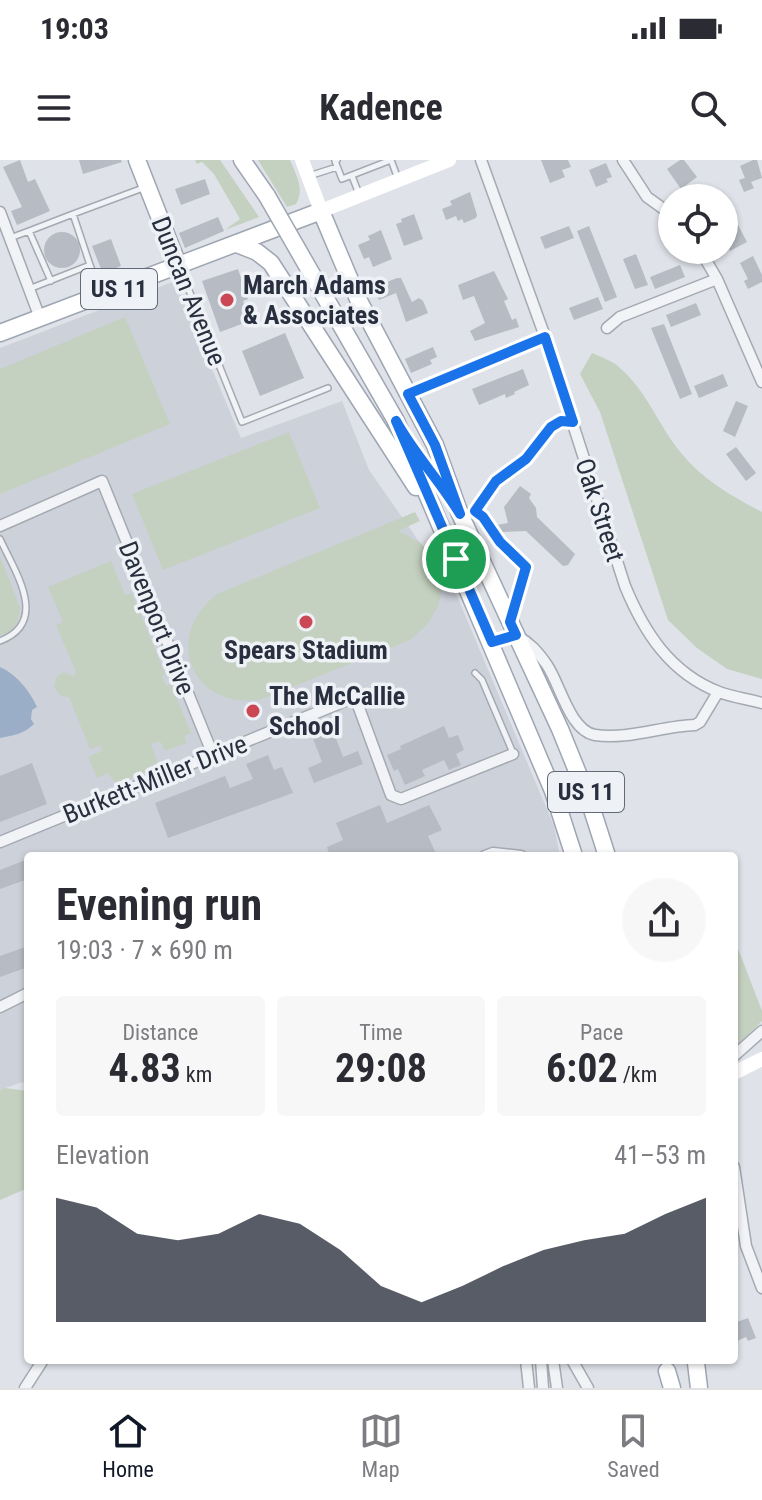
<!DOCTYPE html>
<html lang="en">
<head>
<meta charset="utf-8">
<style>
  :root { --surface:#fff; --page:#f7f7f7; --text:#2b2b33; --muted:#7c7c81; --line:#e1e1e2; --accent:#111827 }
  body { margin:0; font-family:"Roboto Condensed",sans-serif; background:var(--page); color:var(--text); height:100vh; display:flex; flex-direction:column; font-size:30px; white-space:nowrap }
  * { box-sizing:border-box; margin:0 }
  p { font-size:26px; color:var(--muted) }
  .icon { flex:none; width:44px; height:44px; fill:none; stroke:currentColor; stroke-width:2; stroke-linecap:round; stroke-linejoin:round }
  .map { position:relative; flex:1; overflow:hidden }
  .drawer { position:absolute; left:24px; top:692px; width:714px; height:512px; display:flex; flex-direction:column; background:var(--surface); border-radius:8px; box-shadow:0 2px 6px #0004 }
  .drawer>* { flex:none }
  .controls { position:absolute; left:658px; top:24px; display:grid; gap:16px }
  .controls a { display:grid; place-items:center; width:80px; height:80px; border-radius:50%; background:var(--surface); box-shadow:0 2px 6px #0004; font-size:40px }
  .pin { position:absolute; display:grid; place-items:center; width:68px; height:68px; color:#fff; margin:-34px; border:4px solid #fff; border-radius:50%; box-shadow:0 2px 8px #0007 }
  .round { display:grid; place-items:center; flex:none; width:84px; height:84px; border-radius:42px; background:var(--page) }
  .overview { display:flex; align-items:center; justify-content:space-between; height:136px; padding:0 32px }
  h1 { font-size:44px; font-weight:700; line-height:60px }
  .stats { display:grid; grid-template-columns:repeat(3,1fr); gap:12px; height:136px; padding:8px 32px }
  .stats div { display:grid; align-content:center; border-radius:8px; background:var(--page); text-align:center }
  .stats b { font-size:40px; font-weight:700 }
  .stats small { font-size:22px; font-weight:400 }
  .stats p { font-size:22px }
  .chart { height:224px; padding:16px 32px }
  .chart p { display:flex; justify-content:space-between }
  .chart svg { width:100%; height:144px; margin-top:8px; fill:var(--accent); opacity:.7 }
  .status { display:flex; justify-content:space-between; align-items:center; height:56px; padding:0 40px; background:var(--surface); direction:ltr }
  .status svg { height:22px; fill:currentColor }
  header { display:flex; justify-content:space-between; align-items:center; height:104px; padding:0 32px; background:var(--surface); font-size:36px; font-weight:700 }
  .menu { display:flex; justify-content:space-around; align-items:center; height:112px; border-top:2px solid var(--line); background:var(--surface); font-size:22px; color:var(--muted) }
  .menu a { display:grid; justify-items:center; gap:4px }
  .menu .on { color:var(--accent) }
  .map>svg:first-child { display:block }
</style>
</head>
<body>
<div class="status"><b>19:03</b><svg viewBox="0 0 49 12"><path d="M0 12V9h3v3zM5 12V6h3v6zM10 12V3h3v9zM15 12V0h3v12zM26 1h20v11H26zM47 4h2v5h-2z"/></svg></div>
<header><svg class="icon" aria-label="menu" viewBox="0 0 24 24"><path d="M4 6h16M4 12h16M4 18h16"/></svg>Kadence<svg class="icon" aria-label="search" viewBox="0 0 24 24"><circle cx="10" cy="10" r="6"/><path d="M15 15l6 6"/></svg></header>
<div class="map">
<svg width="762" height="1228" viewBox="0 0 762 1228">
  <rect width="100%" height="100%" fill="#dfe2e8"/>
  <path fill="#cdd1da" d="M175,121l66,157 101,-37 27,69 88,126 97,230 6,30h-532v228l-6,-2 -22,8v-742z"/>
  <path fill="#c4d1c0" d="M195,0h25l39,57 -34,13 15,-11 -26,-45 -12,-12 -5,2z
    M258,0h32c6,15 15,29 6,44l-9,3z
    M125,157l45,107 -170,70v-125z
    M592,193c9,4 21,8 28,15 27,23 39,59 62,86 21,26 51,43 80,58v167l-35,-10 -30,-21 -29,-28 -68,-208 -20,-38z
    M289,272l31,76 -157,62 -31,-76z
    M415,352l5,9 -22,10 20,10 10,9 12,21 1,24 -3,11 -11,19 -17,15 -148,59c-69,13 -101,-62 -45,-105z
    M0,396l20,52c-1,15 -6,23 -20,28z
    M111,401l14,34 7,-2 33,81 -3,2 4,10 5,-2 20,49 -7,3 3,7 -22,8 -5,-10 -9,3 7,19 -9,3 1,4 -34,14 -8,-11 -11,5 -9,-21 14,-6 -2,-5 -10,3 -21,-52 -8,-1 -7,-9 3,-11 7,-4 9,4 3,-4 -20,-47 7,-3 -15,-35z
    M734,778l28,73v10l-28,28z
    M5,928l23,3v97l-28,12v-110z"/>
  <path fill="#9baec7" d="M0,507c16,7 30,24 37,40l-5,3 -1,9 3,5c-10,10 -20,11 -34,14z"/>
  <path fill="#b6bbc4" d="M20,0l8,22 7,-3 15,32 -33,14 -6,-14 11,-4 -19,-40z
    M79,0h42l1,2 -39,12z
    M541,0h27l3,7 -9,3 3,7 -15,6z
    M680,0h4l13,17 -16,12 -14,-20z
    M753,0h4l5,18 -11,4 3,6 -10,4 -5,-12 6,-2 -5,-12z
    M606,3l6,14 -6,2 2,3 -12,5 -7,-17z
    M205,19l5,15 -29,11 -6,-16z
    M470,32l7,23 -1,3 -12,5 -2,-4 -4,2 -2,-5 -10,4 -4,-11 10,-4 -2,-4z
    M414,54l9,25 -19,7 -8,-22 6,-2 -1,-3z
    M218,57l6,14 -39,17 -6,-15z
    M736,61l11,21 -17,9 -6,-11v-13z
    M569,66l5,12 -29,11 -5,-12z
    M589,66l28,71 -12,5 -28,-71z
    M381,70l11,29 -19,8 -4,-10 -5,2 -6,-14 12,-5 -2,-4z
    M44 90a18 18 0 1 1 36 0a18 18 0 1 1-36 0Z
    M111,79l10,27 -18,8 -11,-28z
    M636,94l12,31 -13,4 -12,-30z
    M753,96l9,19v7l-14,7 -4,-8 4,-2 -8,-16z
    M680,105l5,12 -30,12 -5,-12z
    M238,109l10,30 -5,2 7,20 -30,11 -18,-51z
    M494,111l14,28 -4,2 8,19 4,-2 3,9 -44,14 -5,-10 15,-8 -11,-27 -11,4 -5,-15z
    M397,118h4l11,24 7,-4 4,3 5,12 -22,9 -10,-29 -17,7 -3,-7 3,-2 -2,-5z
    M598,137l5,12 -29,11 -5,-12z
    M696,143l5,12 -30,12 -5,-12z
    M664,164l28,70 -12,5 -29,-71z
    M285,173l19,45 -44,18 -18,-45z
    M433,187l4,10 -7,3 2,4 -21,9 -6,-14z
    M523,209l6,16 -15,7 1,2 -9,4 -1,-4 -26,11 -7,-16z
    M723,214l5,12 -29,12 -5,-12z
    M736,241l12,5 -13,31 -12,-6z
    M736,287l20,26 -10,8 -20,-27z
    M520,326l11,8 -2,4 7,10 1,9 38,37 -7,11 -5,1 -37,-35 -24,1 -5,-7 11,-2 -4,-16z
    M444,566l5,12 9,-3 6,15 -8,4 5,11 -12,5 -5,-10 -22,10 3,6 -20,9 -7,-16 -4,2 -7,-16 14,-6 -1,-3z
    M332,568l11,29 15,-6 5,13 -49,19 -6,-15 14,-6 -10,-26z
    M268,595l6,15 8,-3 11,26 -125,45 -13,-35 70,-27 5,12 23,-9 -7,-15z
    M32,603l15,41 -47,18v-46z
    M380,645l7,18 42,-18 13,25 -14,6 9,20h-107l-3,-9 16,-7 -7,-17z
    M28,699v20l-28,10v-19z
    M28,786v21l-28,10v-21z
    M748,1158l8,20 -8,3 -2,-4 -9,4 -3,-18z"/>
  <g fill="none" stroke-linecap="round" stroke-linejoin="round">
    <defs>
      <path id="lane" d="M337,0l-2,1 7,18 49,-19
        M391,0l7,19
        M312,15l25,-8
        M352,16l7,18
        M73,54l70,-26
        M29,71l44,-17 17,51
        M10,78l19,-7 22,50
        M180,108l62,154 86,-34
        M29,129l61,-24 10,26
        M475,351l8,6 17,25 26,25 -14,50
        M463,354l12,-3 21,-30 30,-22 25,-32 10,-6 11,1
        M0,379c15,33 50,83 0,102
        M475,513l7,7 31,73"/>
      <path id="street" d="M481,0l63,174 81,252c19,46 45,87 94,106 13,5 29,7 43,11
        M623,0l24,37 25,18
        M0,52l40,106
        M700,90l17,29 45,103
        M607,168l13,-11 97,-38
        M408,234l137,-57
        M0,366l102,-45 111,274
        M492,482l24,-7c14,8 22,17 31,30 13,19 23,66 48,70 33,5 67,-9 100,-10l5,-3 18,-30
        M0,682l355,-145 36,98 10,4 112,-45
        M485,696l8,-3 28,3
        M0,847l28,-14
        M734,896l28,-25
        M734,1007l12,79 16,42
        M526,1200l3,28
        M541,1200l2,28
        M553,1200l4,28
        M572,1200l16,28
        M25,1228l18,-28"/>
      <path id="primary" d="M137,0l42,107
        M242,0l25,36
        M237,84l20,8 14,11 145,224
        M0,173l321,-122 37,88 77,146 25,69 100,215 30,74 17,53
        M396,261l157,370 21,65
        M696,1203l3,25
        M667,1211l5,17"/>
    </defs>
    <use href="#lane" stroke="#a4a9b2" stroke-width="8"/>
    <use href="#street" stroke="#a4a9b2" stroke-width="13"/>
    <use href="#primary" stroke="#9ea6b3" stroke-width="19"/>
    <use href="#lane" stroke="#f1f3f6" stroke-width="5"/>
    <use href="#street" stroke="#f1f3f6" stroke-width="10"/>
    <path stroke="#fff" stroke-width="14" d="M302,0l19,51 128,-51
      M734,913l28,-14"/>
    <use href="#primary" stroke="#fff" stroke-width="16"/>
    <defs>
      <path id="primary-bridge" d="M267,36l129,225"/>
    </defs>
    <use href="#primary-bridge" stroke="#9ea6b3" stroke-width="19" stroke-linecap="butt"/>
    <use href="#primary-bridge" stroke="#fff" stroke-width="16"/>
  </g>
  <g fill="none" stroke-linecap="round" stroke-linejoin="round">
    <defs>
      <path id="route" d="M545,177l28,85 -12,-1 -10,6 -25,32 -30,22 -21,30 8,6 17,25 26,25 -16,55 6,13 -24,7 -96,-221c18,33 45,61 64,93l-25,-69 -27,-51z"/>
    </defs>
    <use href="#route" stroke="#fff" stroke-width="16"/>
    <use href="#route" stroke="#1a73e8" stroke-width="10"/>
  </g>
  <g fill="#ca4753" stroke="#eef1f5" stroke-width="3">
    <circle cx="227" cy="140" r="8"/>
    <circle cx="306" cy="462" r="8"/>
    <circle cx="253" cy="551" r="8"/>
  </g>
  <g text-anchor="middle" dominant-baseline="central" stroke-width="7" stroke-linejoin="round" paint-order="stroke">
    <g fill="#eef1f5" stroke="#636975" stroke-width="2">
      <rect x="81" y="109" width="76" height="40" rx="6"/>
      <rect x="548" y="612" width="76" height="40" rx="6"/>
    </g>
    <g font-size="24" font-weight="bold" fill="#282f3e">
      <text x="119" y="129">US 11</text>
      <text x="586" y="632">US 11</text>
    </g>
    <g font-size="26" font-weight="bold" fill="#282f3e" stroke="#eef1f5" text-anchor="start">
      <text x="243" y="125">March Adams<tspan x="243" dy="30">&amp; Associates</tspan></text>
      <text x="306" y="490" text-anchor="middle">Spears Stadium</text>
      <text x="269" y="536">The McCallie<tspan x="269" dy="30">School</tspan></text>
    </g>
    <g font-size="26" fill="#282f3e" stroke="#eef1f5">
      <text transform="translate(189 131) rotate(68)">Duncan Avenue</text>
      <text transform="translate(600 350) rotate(72)">Oak Street</text>
      <text transform="translate(157 458) rotate(68)">Davenport Drive</text>
      <text transform="translate(155 619) rotate(-22)">Burkett-Miller Drive</text>
    </g>
  </g>
</svg>
<div class="controls">
<a><svg class="icon" aria-label="locate" viewBox="0 0 24 24"><circle cx="12" cy="12" r="6"/><path d="M12 2v4M12 18v4M2 12h4M18 12h4"/></svg></a>
</div>
<div class="pin" style="left:456px;top:399px;background:#1e9e55"><svg class="icon" aria-label="arrive" viewBox="0 0 24 24"><path d="M6 21V4h12l-3 4 3 4H6"/></svg></div>
<section class="drawer">
<div class="overview"><div><h1>Evening run</h1><p>19:03 · 7 × 690 m</p></div><a class="round"><svg class="icon" aria-label="share" viewBox="0 0 24 24"><path d="M12 15V3M7 8l5-5 5 5M5 13v7h14v-7"/></svg></a></div>
<div class="stats">
<div><p>Distance</p><b>4.83<small> km</small></b></div>
<div><p>Time</p><b>29:08</b></div>
<div><p>Pace</p><b>6:02<small> /km</small></b></div>
</div>
<div class="chart"><p><span>Elevation</span>41–53 m</p>
<svg viewBox="0 0 160 44" preserveAspectRatio="none"><path d="M0 44V6L10 9L20 17L30 19L40 17L50 11L60 14L70 22L80 33L90 38L100 33L110 27L120 22L130 19L140 17L150 11L160 6V44z"/></svg>
</div>
</section>
</div>
<nav class="menu">
<a class="on"><svg class="icon" aria-label="home" viewBox="0 0 24 24"><path d="M3 11l9-7 9 7M6 9v11h12V9"/></svg>Home</a>
<a><svg class="icon" aria-label="map" viewBox="0 0 24 24"><path d="M3 6l6-2 6 2 6-2v14l-6 2-6-2-6 2zM9 4v14M15 6v14"/></svg>Map</a>
<a><svg class="icon" aria-label="saved" viewBox="0 0 24 24"><path d="M7 4h10v16l-5-4-5 4z"/></svg>Saved</a>
</nav>
</body>
</html>
